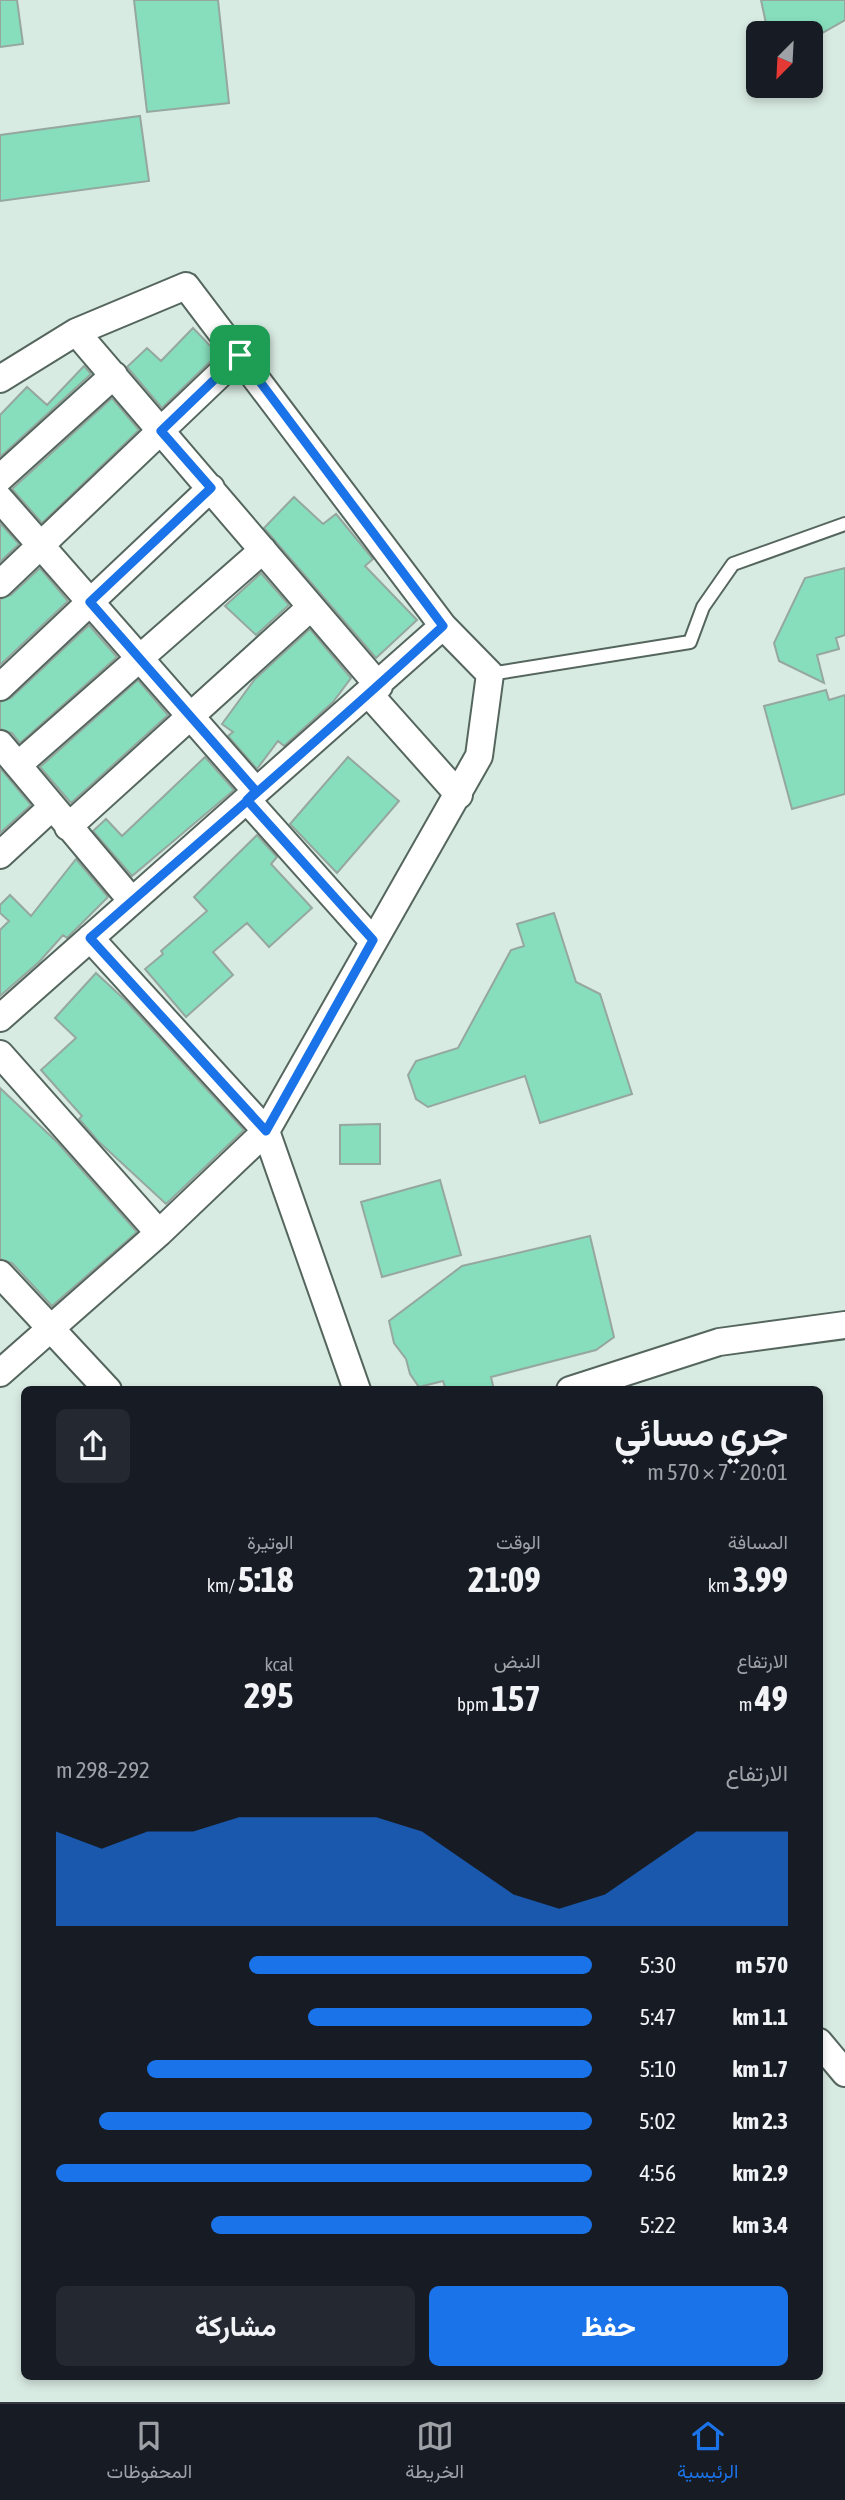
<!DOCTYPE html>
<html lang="ar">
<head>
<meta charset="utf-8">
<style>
  :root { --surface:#171b24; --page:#242831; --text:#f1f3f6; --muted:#9ea1a6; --line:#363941; --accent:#1a73e8 }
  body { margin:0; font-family:"Asap Condensed",Vazirmatn,sans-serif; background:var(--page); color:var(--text); direction:rtl; height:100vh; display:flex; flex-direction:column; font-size:26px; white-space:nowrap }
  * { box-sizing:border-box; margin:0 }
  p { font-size:23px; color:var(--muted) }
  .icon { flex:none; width:38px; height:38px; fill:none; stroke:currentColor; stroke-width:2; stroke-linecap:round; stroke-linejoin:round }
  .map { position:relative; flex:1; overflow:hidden; direction:ltr }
  .panel { position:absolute; left:21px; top:1386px; width:802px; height:994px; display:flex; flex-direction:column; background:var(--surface); border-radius:10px; box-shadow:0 4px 10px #0003; direction:rtl }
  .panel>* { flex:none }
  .needle { width:46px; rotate:204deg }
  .fabs { position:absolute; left:746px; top:21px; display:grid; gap:14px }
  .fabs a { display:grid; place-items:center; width:77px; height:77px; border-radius:10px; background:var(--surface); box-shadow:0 4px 10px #0003; font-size:35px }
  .pin { position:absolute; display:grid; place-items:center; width:60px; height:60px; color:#fff; margin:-30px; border-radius:14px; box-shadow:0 4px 10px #0006 }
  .round { display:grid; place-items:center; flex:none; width:74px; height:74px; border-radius:10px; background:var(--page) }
  .headline { display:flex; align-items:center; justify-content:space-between; height:119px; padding:0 35px }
  h1 { font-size:38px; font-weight:700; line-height:52px }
  .stats { display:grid; grid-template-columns:repeat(3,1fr); gap:10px; height:119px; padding:7px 35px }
  .stats div { display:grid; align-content:center }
  .stats b { font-size:35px; font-weight:700 }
  .stats small { font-size:19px; font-weight:400 }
  .stats p { font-size:19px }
  .chart { height:196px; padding:14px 35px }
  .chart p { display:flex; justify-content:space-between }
  .chart svg { width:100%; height:126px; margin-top:7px; fill:var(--accent); opacity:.7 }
  .cta { display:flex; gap:14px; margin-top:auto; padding:14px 35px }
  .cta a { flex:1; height:80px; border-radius:10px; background:var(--accent); color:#fff; font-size:28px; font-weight:700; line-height:80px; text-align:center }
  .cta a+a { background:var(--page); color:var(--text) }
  ul { padding:0 35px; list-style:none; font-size:23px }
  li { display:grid; grid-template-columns:112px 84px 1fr; align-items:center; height:52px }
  li i { height:18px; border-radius:9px; background:var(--accent) }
  .tabs { display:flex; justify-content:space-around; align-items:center; height:98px; border-top:2px solid var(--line); background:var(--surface); font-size:19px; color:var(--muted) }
  .tabs a { display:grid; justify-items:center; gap:4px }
  .tabs .active { color:var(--accent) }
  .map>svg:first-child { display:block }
</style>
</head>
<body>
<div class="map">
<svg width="845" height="2402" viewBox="0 0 845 2402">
  <rect width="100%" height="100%" fill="#d8ebe2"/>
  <path fill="#86debc" stroke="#95a79f" stroke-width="2" d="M0,0h17l6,44 -23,3z
    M134,0h84l11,103 -82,9z
    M761,0h84v20l-35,20v-7h-42z
    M140,116l9,65 -149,20v-66z
    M193,328l25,26 -56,54 -35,-41 20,-19 14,13z
    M84,366l7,8 -91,83v-42l27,-28 20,18z
    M112,398l27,32 -97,93 -30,-34z
    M294,497l29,27 13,-10 37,45 -8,7 52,54 -41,38 -112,-130z
    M0,523l19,21 -19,18z
    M40,568l28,33 -68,64v-66l11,-4z
    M845,568v67l-9,3 3,11 -22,6 7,28 -45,-22 -5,-18 31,-65z
    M261,573l28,32 -33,30 -31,-29z
    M89,625l28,32 -97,86 -8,-10 -12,-4v-27l11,-4z
    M310,629l41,49 -18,24 -49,44 -6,-5 -21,28 -29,-33 5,-4 -11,-8 33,-45z
    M138,680l30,35 -97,88 -31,-36z
    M826,690l3,10 16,-5v99l-53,15 -28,-103z
    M205,757l29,33 -102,86 -39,-45 13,-12 16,17z
    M348,757l51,44 -62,72 -47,-49z
    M0,768l31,37 -31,28z
    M257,835l20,22 -6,7 41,44 -43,39 -22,-24 -34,29 20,23 -47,42 -41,-48 18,-15 -2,-3 46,-40 -13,-14z
    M76,859l32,38 -41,41 -4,-3 -24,27 -39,34v-66l9,-9 -9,-8v-8l10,-10 21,21z
    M554,913l22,69 24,12 32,100 -92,29 -15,-47 -97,31 -12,-8 -8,-24 8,-14 42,-13 53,-98 13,-4 -7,-22z
    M96,973l29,27 119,130 -78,74 -68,-63 -19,-22 3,-3 -41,-46 35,-32 -21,-20z
    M0,1088l57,54 80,90 -85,74 -40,-43 -12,-4z
    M380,1124v40h-40v-39z
    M440,1180l21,75 -79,22 -21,-75z
    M590,1236l24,101 -18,13 -105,27 3,13h-48l-3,-9 -24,6 -9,-13 -4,-15 -12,-16 -5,-22 73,-55z"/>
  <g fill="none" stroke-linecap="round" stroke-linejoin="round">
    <defs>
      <path id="lane" d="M490,674l200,-32 13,-35 30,-43 112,-40"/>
      <path id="street" d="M76,332l303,354
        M0,379l76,-47 110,-46 257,340 47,48 -11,82 -213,375 -107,102 -159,140
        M0,478l114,-103
        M0,499l256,292
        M0,584l240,-229
        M0,687l211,-199
        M369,694l90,101
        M0,744l132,157
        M18,765l245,-215
        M247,800l126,141
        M68,827l243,-220
        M0,855l52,-48
        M90,938l176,193 91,259
        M0,1018l443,-392
        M0,1054l159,179
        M0,1274l108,116
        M570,1390l149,-48 126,-17
        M819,2042l26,31"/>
    </defs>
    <use href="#lane" stroke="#55665e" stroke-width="16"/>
    <use href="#street" stroke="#55665e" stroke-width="30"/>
    <use href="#lane" stroke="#fff" stroke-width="12"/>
    <use href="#street" stroke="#fff" stroke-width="26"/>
  </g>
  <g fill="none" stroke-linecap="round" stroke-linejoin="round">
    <defs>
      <path id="route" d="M240,355l-79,76 50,57 -121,114 166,189 -9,9 126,140 -107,191 -176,-193c118,-104 238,-205 353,-312l-203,-271"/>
    </defs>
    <use href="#route" stroke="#fff" stroke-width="14"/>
    <use href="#route" stroke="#1a73e8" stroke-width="9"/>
  </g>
</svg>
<div class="fabs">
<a><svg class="needle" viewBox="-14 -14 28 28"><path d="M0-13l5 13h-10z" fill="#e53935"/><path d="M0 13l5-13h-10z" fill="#9ea1a6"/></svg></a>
</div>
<div class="pin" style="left:240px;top:355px;background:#1e9e55"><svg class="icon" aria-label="arrive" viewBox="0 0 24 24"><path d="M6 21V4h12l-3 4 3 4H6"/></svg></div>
<section class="panel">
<div class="headline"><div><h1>جري مسائي</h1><p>20:01 · 7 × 570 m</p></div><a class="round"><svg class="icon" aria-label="share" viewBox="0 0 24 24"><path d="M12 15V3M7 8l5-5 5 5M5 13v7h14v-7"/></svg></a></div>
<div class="stats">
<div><p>المسافة</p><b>3.99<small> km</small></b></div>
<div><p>الوقت</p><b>21:09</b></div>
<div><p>الوتيرة</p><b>5:18<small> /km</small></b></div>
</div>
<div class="stats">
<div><p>الارتفاع</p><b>49<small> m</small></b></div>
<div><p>النبض</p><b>157<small> bpm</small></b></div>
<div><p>kcal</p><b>295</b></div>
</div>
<div class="chart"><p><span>الارتفاع</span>292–298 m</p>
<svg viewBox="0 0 160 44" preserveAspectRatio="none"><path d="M0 44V11L10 17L20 11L30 11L40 6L50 6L60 6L70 6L80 11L90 22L100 33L110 38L120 33L130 22L140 11L150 11L160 11V44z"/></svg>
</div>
<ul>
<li><b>570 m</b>5:30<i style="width:64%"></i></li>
<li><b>1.1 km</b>5:47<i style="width:53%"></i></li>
<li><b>1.7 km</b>5:10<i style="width:83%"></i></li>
<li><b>2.3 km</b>5:02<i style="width:92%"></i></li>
<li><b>2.9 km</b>4:56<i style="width:100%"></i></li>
<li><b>3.4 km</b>5:22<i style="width:71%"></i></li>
</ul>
<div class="cta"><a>حفظ</a><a>مشاركة</a></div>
</section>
</div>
<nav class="tabs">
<a class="active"><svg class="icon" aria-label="home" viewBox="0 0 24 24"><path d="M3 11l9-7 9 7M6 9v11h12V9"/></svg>الرئيسية</a>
<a><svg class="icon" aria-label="map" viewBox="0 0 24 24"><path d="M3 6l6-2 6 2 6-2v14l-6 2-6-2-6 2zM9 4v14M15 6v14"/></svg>الخريطة</a>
<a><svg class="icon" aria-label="saved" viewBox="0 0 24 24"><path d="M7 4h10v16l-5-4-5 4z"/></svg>المحفوظات</a>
</nav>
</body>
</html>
